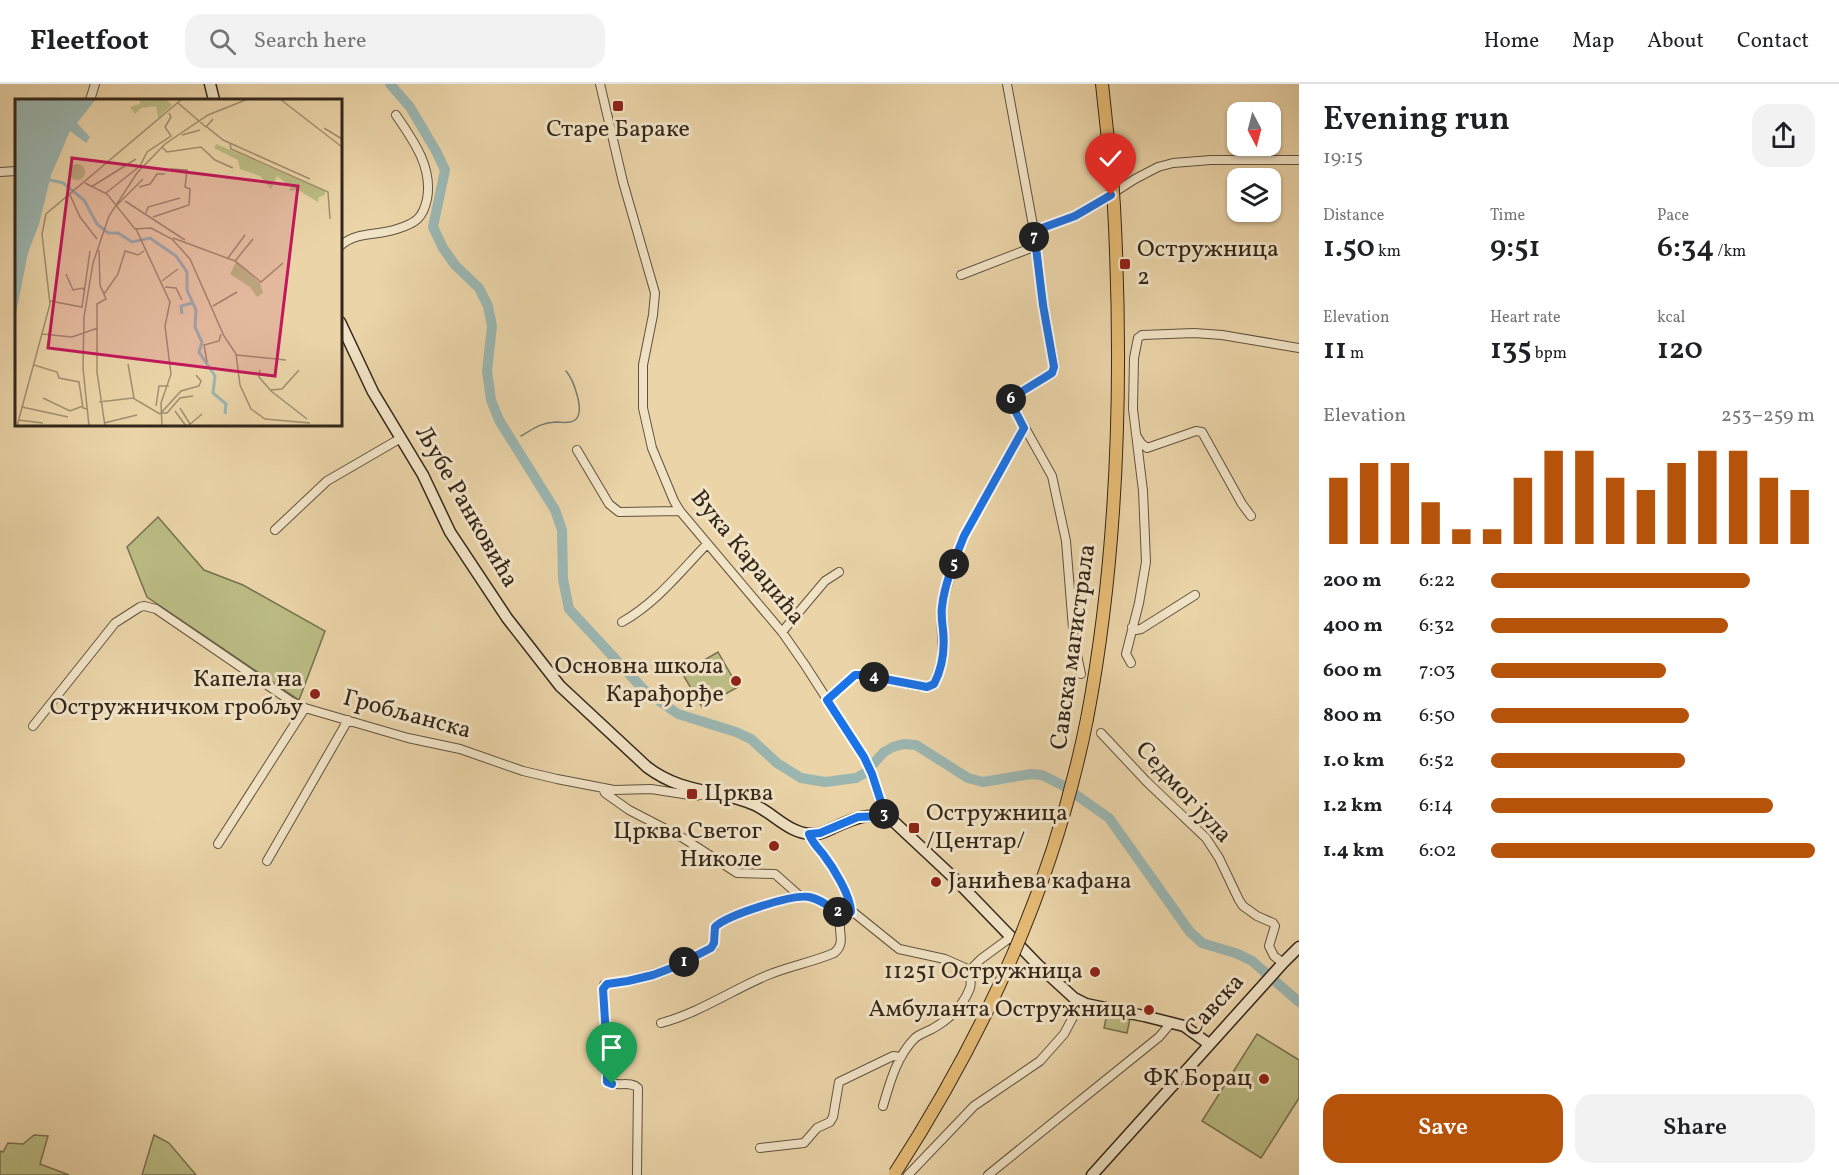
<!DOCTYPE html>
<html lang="en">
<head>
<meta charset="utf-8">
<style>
  :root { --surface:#fff; --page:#f2f2f2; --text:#202124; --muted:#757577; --line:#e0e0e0; --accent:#b45309 }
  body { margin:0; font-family:Vollkorn,serif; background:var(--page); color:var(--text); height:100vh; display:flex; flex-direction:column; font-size:22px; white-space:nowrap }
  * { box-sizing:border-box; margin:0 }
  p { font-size:20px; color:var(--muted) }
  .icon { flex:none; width:33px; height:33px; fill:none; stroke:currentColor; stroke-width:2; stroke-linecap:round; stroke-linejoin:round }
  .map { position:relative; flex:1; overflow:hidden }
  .sheet { display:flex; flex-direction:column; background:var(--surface); width:540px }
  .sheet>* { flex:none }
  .needle { width:39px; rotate:173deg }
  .tools { position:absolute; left:1227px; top:18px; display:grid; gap:12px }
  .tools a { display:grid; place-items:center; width:54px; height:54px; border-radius:12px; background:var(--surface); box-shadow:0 2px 4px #0004; font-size:30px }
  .pin { position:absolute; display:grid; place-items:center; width:51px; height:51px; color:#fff; margin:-62px -26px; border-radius:50% 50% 50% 0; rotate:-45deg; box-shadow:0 0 6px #0007 }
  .pin .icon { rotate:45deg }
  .km { position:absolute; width:30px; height:30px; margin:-15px; border-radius:50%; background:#222; color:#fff; font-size:16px; line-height:30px; text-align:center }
  .round { display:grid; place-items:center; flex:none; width:63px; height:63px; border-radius:18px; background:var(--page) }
  .head { display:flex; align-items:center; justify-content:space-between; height:102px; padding:0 24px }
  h1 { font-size:33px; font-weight:600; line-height:45px }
  .figures { display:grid; grid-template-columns:repeat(3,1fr); gap:9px; height:102px; padding:6px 24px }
  .figures div { display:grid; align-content:center }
  .figures b { font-size:30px; font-weight:600 }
  .figures small { font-size:16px; font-weight:400 }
  .figures p { font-size:16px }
  .chart { height:168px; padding:12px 24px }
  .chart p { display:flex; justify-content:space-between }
  .chart svg { width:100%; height:108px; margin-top:6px; stroke:var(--accent); stroke-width:6 }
  .button { display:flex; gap:12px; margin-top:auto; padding:12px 24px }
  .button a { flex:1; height:69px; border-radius:18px; background:var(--accent); color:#fff; font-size:24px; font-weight:600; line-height:69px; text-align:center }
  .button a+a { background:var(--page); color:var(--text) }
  ul { padding:0 24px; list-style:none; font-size:20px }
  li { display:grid; grid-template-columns:96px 72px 1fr; align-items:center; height:45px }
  li i { height:15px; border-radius:8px; background:var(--accent) }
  header { display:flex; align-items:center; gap:36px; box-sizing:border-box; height:84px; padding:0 30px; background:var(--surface); border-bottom:2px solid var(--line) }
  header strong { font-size:28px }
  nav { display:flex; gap:33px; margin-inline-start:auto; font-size:21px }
  .search { width:420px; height:54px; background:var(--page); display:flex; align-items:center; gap:15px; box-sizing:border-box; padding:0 21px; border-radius:18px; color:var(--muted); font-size:22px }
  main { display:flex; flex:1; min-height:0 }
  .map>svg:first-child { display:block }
</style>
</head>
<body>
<header>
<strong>Fleetfoot</strong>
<div class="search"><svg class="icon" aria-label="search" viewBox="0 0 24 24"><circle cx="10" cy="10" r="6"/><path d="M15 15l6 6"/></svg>Search here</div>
<nav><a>Home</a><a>Map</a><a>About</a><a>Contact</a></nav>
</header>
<main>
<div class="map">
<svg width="1299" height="1091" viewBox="0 0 1299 1091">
  <rect width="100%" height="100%" fill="#ead4a8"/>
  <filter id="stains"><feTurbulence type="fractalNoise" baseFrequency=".00333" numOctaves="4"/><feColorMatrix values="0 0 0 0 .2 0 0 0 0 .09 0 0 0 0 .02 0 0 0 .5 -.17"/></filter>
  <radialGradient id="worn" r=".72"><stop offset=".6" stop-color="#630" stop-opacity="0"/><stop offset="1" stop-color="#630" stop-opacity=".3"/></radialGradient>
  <path fill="#bbbc84" stroke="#77714f" stroke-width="1.5" d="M158,433l46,53 39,15 82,46 -26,69 -152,-103 -20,-50z
    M718,568l20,35 -36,20 -20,-34z
    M1107,930l23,5 -3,14 -23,-5z
    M1257,950l42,26v38l-38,60 -59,-37z
    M34,1051l14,1 -8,28 29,11h-69v-24l3,1 5,-9 15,1z
    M154,1051l15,8 27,32h-54z"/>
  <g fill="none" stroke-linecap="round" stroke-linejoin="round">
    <path stroke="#717c75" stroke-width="1.5" d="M521,352c14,-8 19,-13 35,-14 6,0 14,2 19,-2 11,-8 -2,-41 -9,-49"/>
    <path stroke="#9bb6b1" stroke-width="10" d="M390,0l20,23 26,44 9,19 -12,57 10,21 12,17 24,23 9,18 4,20 -5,45 4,29 8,20 56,90 7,20 1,49 6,30 76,82 33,23 58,18 15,7 26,24 24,15 24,4 31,-4 9,-5 19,-21 9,-5 10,-3 13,1 52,33 15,4 48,-8 11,1 20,10 47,33 81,114 12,11 36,11 14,7 47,41"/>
    <defs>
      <path id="street" d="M600,0l23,98 32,111 -2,22 -10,50v43l9,40 22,53 6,10 102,121 23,33 59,92 8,17 12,42
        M1007,0l27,147 9,74 12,62 -3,6 -39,24 -3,4 42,75 14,65 8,100 7,33
        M90,16l5,-16
        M0,88l16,-1
        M1034,147l41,-15 18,-10 42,-27 23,-12 15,-4 38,-3h88
        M340,162c17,-15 37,-10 57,-17 19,-6 26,-11 30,-30 6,-32 -14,-59 -31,-84
        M961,191l70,-27 4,-4
        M1136,351l5,8 6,5 49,-17 6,1 40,72 9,12
        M577,366l32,54 10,8 61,-1
        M275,446l52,-49 74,-43
        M622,538c34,-19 58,-50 85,-78
        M1132,543l4,3 5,-1 54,-34
        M782,548l43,-51 14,-9
        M1131,579l-5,-9 13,-51 7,-41 -3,-71 -10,-82 1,-51 4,-20 4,-3 52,-2 28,2 77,13
        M827,616l28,-25h9l58,12h7l5,-3 9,-26 -2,-45 1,-10 15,-50 7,-17 60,-108
        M33,642l82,-103 25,-16 4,-1 12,3 136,93 13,6 103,30 52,11 63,22 34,8 57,11 37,-1 45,7 8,-2 1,-2
        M1101,649l45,48 60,57 13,20 20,42 4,6 14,10 16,7 2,3 -6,20 5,10 9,7
        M603,704l2,5 24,17 54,28 54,35 38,1 26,23
        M809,750c3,8 9,13 14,20 10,13 28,42 28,58
        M218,760l87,-136
        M267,777l81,-141
        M842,832l7,-4h4l46,37 46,10 25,11
        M661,939c38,-10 71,-33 107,-48 22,-9 45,-13 66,-22 14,-11 1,-24 8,-37
        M883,1022c7,-24 14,-50 32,-68 5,-4 11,-6 17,-9 16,-9 31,-22 38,-41 2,-6 -1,-12 0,-18l11,-11 30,-22
        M760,1064l44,-5 13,-15 13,-6 3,-5 6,-35 54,-26 8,1
        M637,1091l1,-87c-8,-8 -22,0 -31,-7v-29l-4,-63 1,-4 31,-5 39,-13 39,-20 2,-20c12,-12 77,-33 94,-30 12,2 24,12 33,19
        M908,1091l66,-69 66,-45 24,-27 17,-32
        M988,1091l171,-138 12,-14"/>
      <path id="secondary" d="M210,0l4,16
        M340,238l33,70 50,83 27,57 57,86 53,68 87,81c37,28 70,21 108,38 19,9 35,29 57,29 8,1 14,-3 21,-6 19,-9 37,-17 58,-9l63,59 84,87 36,33 12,6 58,12 40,10 25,18
        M1092,1091l191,-212 16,-16"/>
      <path id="primary" d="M1102,0l10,93
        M1087,635c32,-168 36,-341 27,-512"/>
    </defs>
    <use href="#street" stroke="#61523e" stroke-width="10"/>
    <use href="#secondary" stroke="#33261a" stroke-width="13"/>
    <use href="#primary" stroke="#33261a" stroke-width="14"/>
    <use href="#street" stroke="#f1e3c6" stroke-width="8"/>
    <use href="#secondary" stroke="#f1e3c6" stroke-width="10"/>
    <use href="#primary" stroke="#e5ba74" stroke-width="12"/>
    <defs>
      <path id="primary-bridge" d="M1112,93l2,30
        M895,1089c91,-141 159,-289 192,-454"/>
    </defs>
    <use href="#primary-bridge" stroke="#33261a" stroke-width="14" stroke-linecap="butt"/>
    <use href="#primary-bridge" stroke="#e5ba74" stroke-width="12"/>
  </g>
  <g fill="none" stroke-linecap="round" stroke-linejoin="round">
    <defs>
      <path id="route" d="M612,1000l-5,-2v-30l-4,-63 4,-5 21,-3 25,-6 21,-8 37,-19 3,-5 1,-16c12,-12 78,-33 94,-30 12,2 24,12 33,19l9,-4c0,-16 -18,-45 -28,-58 -5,-6 -11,-12 -14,-20l11,-1 38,-16 26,-1v-5l-12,-37 -8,-17 -37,-57 28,-25h9l63,12 7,-3c9,-17 11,-35 9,-54 -1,-8 -2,-15 -1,-23 2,-22 14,-51 22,-71l60,-108 -14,-27 3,-4 39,-24 2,-6 -11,-62 -9,-74 41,-15 36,-21"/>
    </defs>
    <use href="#route" stroke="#fff" stroke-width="12"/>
    <use href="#route" stroke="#1a73e8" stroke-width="8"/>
  </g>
  <g fill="#8f2418" stroke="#f1e3c6" stroke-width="2">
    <rect x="612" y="16" width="12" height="12" rx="3"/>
    <rect x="1119" y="174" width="12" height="12" rx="3"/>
    <circle cx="736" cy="597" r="6"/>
    <circle cx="315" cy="610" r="6"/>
    <rect x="686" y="704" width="12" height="12" rx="3"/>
    <rect x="908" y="738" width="12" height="12" rx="3"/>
    <circle cx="774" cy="762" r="6"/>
    <circle cx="936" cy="798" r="6"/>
    <circle cx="1095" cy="888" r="6"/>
    <circle cx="1149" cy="926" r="6"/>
    <circle cx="1264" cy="995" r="6"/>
  </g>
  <g text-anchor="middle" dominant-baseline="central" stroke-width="6" stroke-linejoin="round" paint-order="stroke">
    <g font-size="24" fill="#33261a" stroke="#f1e3c6" text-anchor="end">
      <text x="618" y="46" text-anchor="middle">Старе Бараке</text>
      <text x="1137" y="166" text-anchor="start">Остружница<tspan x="1137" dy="28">2</tspan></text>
      <text x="724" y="583">Основна школа<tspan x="724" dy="28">Карађорђе</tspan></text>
      <text x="303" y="596">Капела на<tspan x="303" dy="28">Остружничком гробљу</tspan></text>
      <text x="704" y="710" text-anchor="start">Црква</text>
      <text x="926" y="730" text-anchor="start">Остружница<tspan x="926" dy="28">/Центар/</tspan></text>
      <text x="762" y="748">Црква Светог<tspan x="762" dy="28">Николе</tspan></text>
      <text x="948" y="798" text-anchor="start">Јанићева кафана</text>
      <text x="1083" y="888">11251 Остружница</text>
      <text x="1137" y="926">Амбуланта Остружница</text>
      <text x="1252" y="995">ФК Борац</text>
    </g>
    <g font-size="24" fill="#33261a" stroke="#f1e3c6">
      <text transform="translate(466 423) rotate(60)">Љубе Ранковића</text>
      <text transform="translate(747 474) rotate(51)">Вука Караџића</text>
      <text transform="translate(1074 563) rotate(-82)">Савска магистрала</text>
      <text transform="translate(407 631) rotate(15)">Гробљанска</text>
      <text transform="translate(1183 709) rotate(47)">Седмог јула</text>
      <text transform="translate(1215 922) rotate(-48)">Савска</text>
    </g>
  </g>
  <g transform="translate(15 15)">
    <rect width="327" height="327" fill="#ead4a8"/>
    <path d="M124,0h26l7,6 -14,13 -2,-12 -15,2 -6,6 -5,-7 10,-3zM201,45l109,47v4l-6,2 -1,5 -20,-12 -9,1 2,-4 -14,-11 -6,13 -11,-13 -20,-7 -2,-9 -24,-12zM54 73a8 8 0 1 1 16 0a8 8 0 1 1-16 0ZM221,163l24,21 3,10 -6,4 -7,-10 -20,-13z" fill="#bbbc84"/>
    <path d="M0,0h81l-19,24 13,14 -4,6 -16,-12 -19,44 -12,49 -11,29 -13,65z" fill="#9bb6b1"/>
    <path fill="none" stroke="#9bb6b1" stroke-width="3" d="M31,80l17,4 21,17 13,24 11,9h10l14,9 18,-4 26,18 11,16v18l9,20 -1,17 7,15 -3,10 16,24 -2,17 13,11 -1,10M167,215l-1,-8 11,-3"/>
    <path fill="none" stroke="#a18e6f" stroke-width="1.5" d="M265,0l62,48M163,4l28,24 7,-8M192,28l16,13 87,39M309,29l18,11M167,36l18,-5M215,44l1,6 97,43 2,27M147,48l5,5 34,-5 14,13 18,8M70,84l22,11 28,35 16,-1 21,11 18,20 34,77 12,18 4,31 11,24 14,10 45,4M76,88l45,-28M124,88l11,-3 7,-10h8M91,94l34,-27 7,-14 24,-16 -6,-9 6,-10 -2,-4M55,96l10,22 17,22M110,102l60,39M102,106l26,-26M131,114l2,-6 32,-9M138,118l36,-12 1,-16 -5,-2 2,-17 -16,-1M121,130l34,73 -5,24 6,48 -10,29 1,23M158,139l62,23 26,21 22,-19M84,151l1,35 6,14 -9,5v68l8,54M213,159l17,-23M220,162l18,-22M51,175l7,16 10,-2 1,3M147,182l16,-12M150,188l11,1 6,12M89,195l14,-20 7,-23 13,4 6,-4M35,202l32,6 8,-56M198,207l24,-14M27,235l30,3 26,-9M222,256l49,5M192,263l-3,-17 15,-4 2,-7M113,265l6,34M19,266l23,7 2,6 20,4 4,26 4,1M245,271l-1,7 12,14 36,28M255,291l12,-1 17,-19M28,299l27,13 13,-5M84,303l34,-4 27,16M141,307l3,-20h10M7,308l46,10M165,309l10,16M160,312l11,15M147,314h5l13,-15 13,-2M145,315l21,-23 18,-5 2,-5 -5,-6M3,321l25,3M89,324l33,-8M2,327l33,-122 -8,-70 4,-20 136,-115M74,327l-6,-58 1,-51 9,-54 16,-47 28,-43 28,-29 43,-29 40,-16M173,327l14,-12"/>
    <path fill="#c2185b" fill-opacity="0.15" stroke="#c2185b" stroke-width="3" d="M57,59l226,28 -23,190 -227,-28z"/>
    <rect width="327" height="327" fill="none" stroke="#33261a" stroke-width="3"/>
  </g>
  <rect width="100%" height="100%" filter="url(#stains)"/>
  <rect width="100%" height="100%" fill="url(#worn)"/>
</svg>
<div class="tools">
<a><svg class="needle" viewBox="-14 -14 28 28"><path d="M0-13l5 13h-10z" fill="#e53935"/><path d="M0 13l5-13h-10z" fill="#757577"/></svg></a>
<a><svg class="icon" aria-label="layers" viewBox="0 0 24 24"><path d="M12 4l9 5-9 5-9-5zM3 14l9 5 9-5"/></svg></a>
</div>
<div class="pin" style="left:612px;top:1000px;background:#1e9e55"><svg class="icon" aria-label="arrive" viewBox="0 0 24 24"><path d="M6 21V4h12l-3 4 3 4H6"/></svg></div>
<div class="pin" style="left:1111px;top:111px;background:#d93025"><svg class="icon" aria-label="check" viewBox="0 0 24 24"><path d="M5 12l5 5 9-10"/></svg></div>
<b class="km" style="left:684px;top:878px">1</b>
<b class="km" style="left:838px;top:828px">2</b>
<b class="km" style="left:884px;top:730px">3</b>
<b class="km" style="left:874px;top:593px">4</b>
<b class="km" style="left:954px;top:480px">5</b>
<b class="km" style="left:1011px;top:315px">6</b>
<b class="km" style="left:1034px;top:153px">7</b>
</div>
<section class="sheet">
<div class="head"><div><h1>Evening run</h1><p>19:15</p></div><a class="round"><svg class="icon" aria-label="share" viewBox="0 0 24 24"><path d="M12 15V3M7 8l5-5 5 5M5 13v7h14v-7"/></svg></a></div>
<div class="figures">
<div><p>Distance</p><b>1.50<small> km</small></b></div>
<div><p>Time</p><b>9:51</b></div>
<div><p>Pace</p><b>6:34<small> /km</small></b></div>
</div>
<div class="figures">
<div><p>Elevation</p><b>11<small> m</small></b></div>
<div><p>Heart rate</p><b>135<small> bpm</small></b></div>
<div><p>kcal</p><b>120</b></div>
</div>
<div class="chart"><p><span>Elevation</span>253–259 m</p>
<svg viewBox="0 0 160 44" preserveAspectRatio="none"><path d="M5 44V17M15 44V11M25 44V11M35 44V27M45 44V38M55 44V38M65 44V17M75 44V6M85 44V6M95 44V17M105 44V22M115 44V11M125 44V6M135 44V6M145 44V17M155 44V22"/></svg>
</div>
<ul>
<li><b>200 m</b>6:22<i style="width:80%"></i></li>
<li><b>400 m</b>6:32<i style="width:73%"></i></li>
<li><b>600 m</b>7:03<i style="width:54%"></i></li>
<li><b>800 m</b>6:50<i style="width:61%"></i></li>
<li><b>1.0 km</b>6:52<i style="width:60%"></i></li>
<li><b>1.2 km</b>6:14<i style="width:87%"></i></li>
<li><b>1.4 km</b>6:02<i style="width:100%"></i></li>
</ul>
<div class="button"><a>Save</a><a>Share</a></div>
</section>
</main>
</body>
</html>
